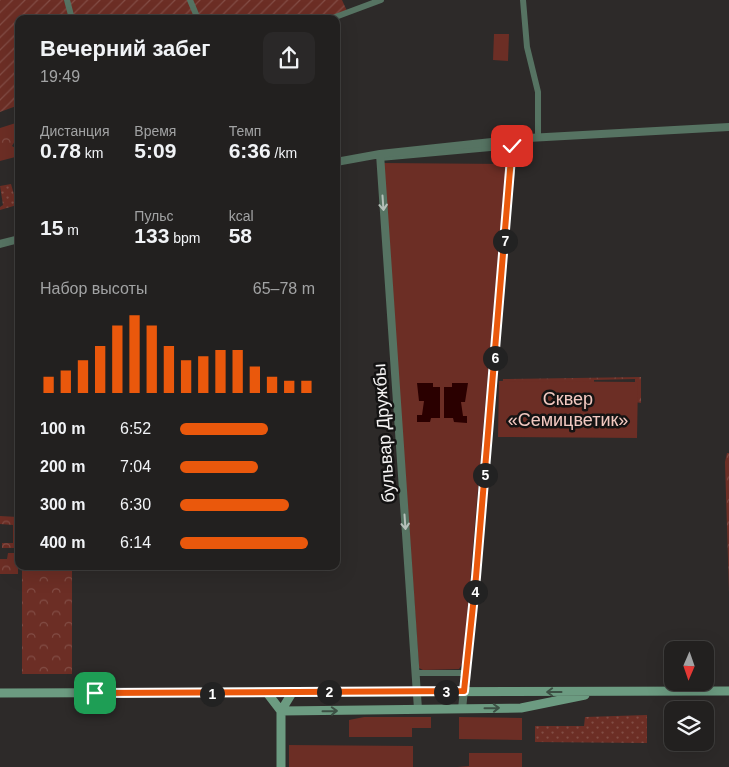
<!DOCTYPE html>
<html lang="ru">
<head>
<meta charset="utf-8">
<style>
  :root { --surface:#22201f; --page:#2a2828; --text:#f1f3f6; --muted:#a2a3a4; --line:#3f3e3d; --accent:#ea580c }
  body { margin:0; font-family:Arial,sans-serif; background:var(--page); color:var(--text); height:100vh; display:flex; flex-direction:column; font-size:19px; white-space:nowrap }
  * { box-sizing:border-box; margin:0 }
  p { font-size:16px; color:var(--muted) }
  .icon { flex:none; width:28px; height:28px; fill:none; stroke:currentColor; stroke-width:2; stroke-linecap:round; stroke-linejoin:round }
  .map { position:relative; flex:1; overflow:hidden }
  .side { position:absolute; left:15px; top:15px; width:325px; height:555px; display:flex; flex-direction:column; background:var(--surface); border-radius:10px; box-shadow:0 5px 20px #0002,0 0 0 1px var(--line) }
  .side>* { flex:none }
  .needle { width:32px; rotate:182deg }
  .fabs { position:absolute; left:664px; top:641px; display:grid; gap:10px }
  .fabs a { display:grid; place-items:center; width:50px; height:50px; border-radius:10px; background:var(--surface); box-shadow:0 5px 20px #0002,0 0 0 1px var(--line); font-size:25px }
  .pin { position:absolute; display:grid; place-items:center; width:42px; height:42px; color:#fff; margin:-21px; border-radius:10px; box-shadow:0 2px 8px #0006 }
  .km { position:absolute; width:25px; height:25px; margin:-12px; border-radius:50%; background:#222; color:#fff; font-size:14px; line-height:25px; text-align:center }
  .round { display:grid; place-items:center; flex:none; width:52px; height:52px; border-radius:10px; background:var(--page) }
  .summary { display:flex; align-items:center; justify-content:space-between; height:85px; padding:0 25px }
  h1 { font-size:22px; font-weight:800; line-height:38px }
  .metrics { display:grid; grid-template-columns:repeat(3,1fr); gap:8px; height:85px; padding:5px 25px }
  .metrics div { display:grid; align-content:center }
  .metrics b { font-size:21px; font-weight:800 }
  .metrics small { font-size:14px; font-weight:400 }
  .metrics p { font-size:14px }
  .chart { height:140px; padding:10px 25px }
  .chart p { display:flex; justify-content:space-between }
  .chart svg { width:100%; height:90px; margin-top:5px; stroke:var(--accent); stroke-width:6 }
  ul { padding:0 25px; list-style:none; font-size:16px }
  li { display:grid; grid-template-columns:80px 60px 1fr; align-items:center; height:38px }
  li i { height:12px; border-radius:6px; background:var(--accent) }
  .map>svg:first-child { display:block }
</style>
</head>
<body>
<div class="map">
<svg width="729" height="767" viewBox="0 0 729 767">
  <defs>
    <pattern id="grass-dots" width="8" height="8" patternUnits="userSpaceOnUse" patternTransform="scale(1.25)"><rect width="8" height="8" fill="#6c2e25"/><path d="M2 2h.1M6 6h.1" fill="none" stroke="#824d45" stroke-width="1.8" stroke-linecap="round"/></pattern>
    <pattern id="forest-crowns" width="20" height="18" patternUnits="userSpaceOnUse" patternTransform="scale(1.25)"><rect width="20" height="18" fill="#6c2e25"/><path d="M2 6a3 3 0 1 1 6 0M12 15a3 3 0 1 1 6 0" fill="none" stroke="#824d45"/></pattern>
    <pattern id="garden-furrows" width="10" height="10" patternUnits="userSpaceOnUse" patternTransform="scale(1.25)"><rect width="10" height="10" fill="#6c2e25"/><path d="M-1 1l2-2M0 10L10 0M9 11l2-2" fill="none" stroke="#824d45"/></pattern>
  </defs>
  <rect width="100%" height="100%" fill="#2d2a29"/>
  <path fill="url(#grass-dots)" d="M11,184l6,21 -17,5v-3l3,-2 -3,-19z
    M647,715v28l-112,-1v-16h49l1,-9z"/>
  <path fill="url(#forest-crowns)" d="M19,122v12l-7,12 5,3 2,-2v9l-19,5v-33z
    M641,377v26l-6,-1v-23l-41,1v16l-93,9 2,-26z
    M727,453h2v139l-4,-130z
    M0,489v27l18,1v31h-16v-5h11v-18l-13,-1z
    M8,553h10v21h-18v-15h7z
    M22,566h50v108h-50z"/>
  <path fill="#6c2e25" d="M494,34h15l-1,27 -15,-1z
    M383,163l123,1 -43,499 -4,6 -36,1 -4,-2z
    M499,381l139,1 -1,56 -139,-1z
    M364,717h67v11h-19v9h-63v-17z
    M459,717l63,1v22l-63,-1z
    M289,745l124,1v21h-124z
    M469,753h53v14h-65l12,-1z"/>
  <path fill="url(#garden-furrows)" d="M0,0h64l6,16v3h-51v86l-19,7z
    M69,0h273l5,11 -23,8h-250z"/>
  <path fill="#2a0000" d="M417,383h16v4h7v31h-9l-1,4h-13v-7h5l2,-14h-5z
    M452,383h16l-3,19h-4l2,14h4v7l-13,-1 -1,-4h-9v-31h8z"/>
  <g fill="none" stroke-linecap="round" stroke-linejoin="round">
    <path stroke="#567362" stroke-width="6" d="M67,0l5,19
      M190,0l8,19
      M523,0l4,47 11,45v46
      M330,19l51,-19
      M380,158l132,-12
      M416,673h50"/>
    <path stroke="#567362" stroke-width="8" d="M380,154l38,555
      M336,162l44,-8 148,-16 201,-11
      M0,244l19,-5
      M462,709l14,-132 37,-436"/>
    <path stroke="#6c9b81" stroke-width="9" d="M0,693l729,-2
      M268,694l13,17
      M281,711l240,-3 64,-13
      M281,767v-56l11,-18"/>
  </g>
  <defs><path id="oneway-shaft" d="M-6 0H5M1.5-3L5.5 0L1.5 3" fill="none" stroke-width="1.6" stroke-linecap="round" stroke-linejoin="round" transform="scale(1.25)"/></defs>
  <g stroke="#b5c0b9">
    <use href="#oneway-shaft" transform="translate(383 203) rotate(86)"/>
    <use href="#oneway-shaft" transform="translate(405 522) rotate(86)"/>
  </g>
  <g stroke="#3c5044">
    <use href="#oneway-shaft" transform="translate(554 692) rotate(-180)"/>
    <use href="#oneway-shaft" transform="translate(492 708) rotate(-1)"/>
    <use href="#oneway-shaft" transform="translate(330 711) rotate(-1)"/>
  </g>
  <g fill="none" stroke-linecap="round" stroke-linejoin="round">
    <defs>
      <path id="route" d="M95,693l369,-2 12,-114 36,-431"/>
    </defs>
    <use href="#route" stroke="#fff" stroke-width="10"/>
    <use href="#route" stroke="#ea580c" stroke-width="6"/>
  </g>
  <g text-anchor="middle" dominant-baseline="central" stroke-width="5" stroke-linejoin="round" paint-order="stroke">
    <g font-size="18" fill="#f3c9c1" stroke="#141313">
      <text x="568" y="399">Сквер<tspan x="568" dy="21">«Семицветик»</tspan></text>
    </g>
    <g font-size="18" fill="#f5f3f3" stroke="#141313">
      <text transform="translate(384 433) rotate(-94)">бульвар Дружбы</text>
    </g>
  </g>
</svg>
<div class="fabs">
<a><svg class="needle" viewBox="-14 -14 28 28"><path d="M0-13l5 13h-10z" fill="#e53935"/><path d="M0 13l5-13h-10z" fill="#a2a3a4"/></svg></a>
<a><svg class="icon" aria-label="layers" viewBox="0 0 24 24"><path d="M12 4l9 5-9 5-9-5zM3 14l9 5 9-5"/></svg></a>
</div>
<div class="pin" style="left:95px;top:693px;background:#1e9e55"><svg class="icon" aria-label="arrive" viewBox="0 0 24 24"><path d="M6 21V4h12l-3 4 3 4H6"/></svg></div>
<div class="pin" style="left:512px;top:146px;background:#d93025"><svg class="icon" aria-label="check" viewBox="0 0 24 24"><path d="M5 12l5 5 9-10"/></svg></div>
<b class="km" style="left:212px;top:694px">1</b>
<b class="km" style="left:329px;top:692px">2</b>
<b class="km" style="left:446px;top:692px">3</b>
<b class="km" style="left:475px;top:592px">4</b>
<b class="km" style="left:485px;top:475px">5</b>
<b class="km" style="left:495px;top:358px">6</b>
<b class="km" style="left:505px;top:241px">7</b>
<section class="side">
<div class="summary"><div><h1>Вечерний забег</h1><p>19:49</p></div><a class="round"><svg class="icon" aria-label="share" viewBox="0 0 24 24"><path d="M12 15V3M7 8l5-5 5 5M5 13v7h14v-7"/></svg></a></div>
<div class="metrics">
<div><p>Дистанция</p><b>0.78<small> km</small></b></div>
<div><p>Время</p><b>5:09</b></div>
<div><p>Темп</p><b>6:36<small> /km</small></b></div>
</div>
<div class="metrics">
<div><b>15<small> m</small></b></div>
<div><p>Пульс</p><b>133<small> bpm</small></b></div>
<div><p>kcal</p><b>58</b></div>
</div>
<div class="chart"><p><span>Набор высоты</span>65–78 m</p>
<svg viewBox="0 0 160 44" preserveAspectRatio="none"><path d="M5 44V36M15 44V33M25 44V28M35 44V21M45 44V11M55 44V6M65 44V11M75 44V21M85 44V28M95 44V26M105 44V23M115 44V23M125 44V31M135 44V36M145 44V38M155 44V38"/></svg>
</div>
<ul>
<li><b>100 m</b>6:52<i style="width:65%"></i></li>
<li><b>200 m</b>7:04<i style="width:58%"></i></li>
<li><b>300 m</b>6:30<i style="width:81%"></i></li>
<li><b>400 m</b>6:14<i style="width:95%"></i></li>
</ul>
</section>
</div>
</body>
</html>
